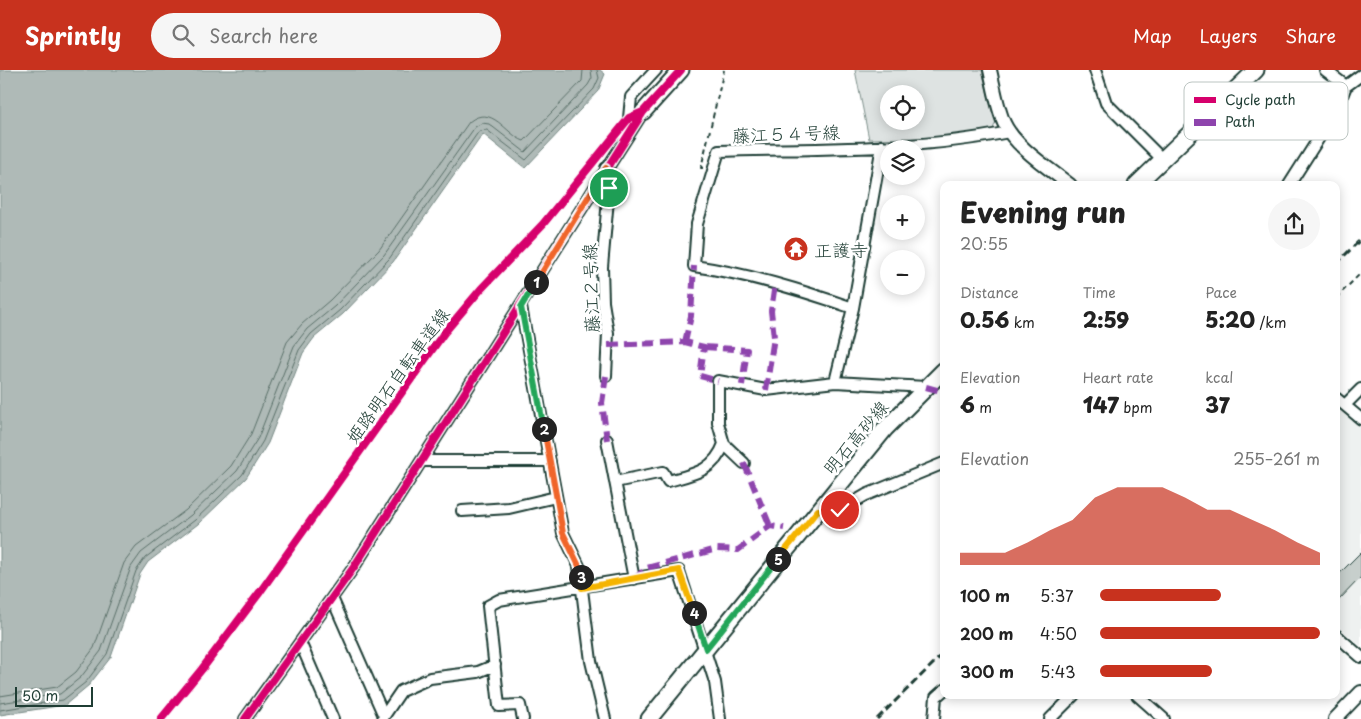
<!DOCTYPE html>
<html lang="en">
<head>
<meta charset="utf-8">
<style>
  :root { --surface:#fff; --page:#f6f6f6; --text:#222; --muted:#767676; --accent:#c8321e }
  body { margin:0; font-family:"Playpen Sans","Klee One",sans-serif; background:var(--page); color:var(--text); height:100vh; display:flex; flex-direction:column; font-size:19px; white-space:nowrap }
  * { box-sizing:border-box; margin:0 }
  p { font-size:16px; color:var(--muted) }
  .icon { flex:none; width:28px; height:28px; fill:none; stroke:currentColor; stroke-width:2; stroke-linecap:round; stroke-linejoin:round }
  .map { position:relative; flex:1; overflow:hidden }
  .details { position:absolute; left:940px; top:111px; width:400px; height:518px; display:flex; flex-direction:column; background:var(--surface); border-radius:10px; box-shadow:0 2px 12px #0003 }
  .details>* { flex:none }
  .buttons { position:absolute; left:880px; top:15px; display:grid; gap:10px }
  .buttons a { display:grid; place-items:center; width:45px; height:45px; border-radius:50%; background:var(--surface); box-shadow:0 2px 12px #0003; font-size:25px }
  .scale { position:absolute; left:15px; bottom:12px; width:78px; box-sizing:border-box; padding-left:5px; border:2px solid #1f3d34; border-top:0; font-size:14px; line-height:18px; white-space:nowrap; color:#1f3d34; -webkit-text-stroke:4px #fff; paint-order:stroke }
  .pin { position:absolute; display:grid; place-items:center; width:42px; height:42px; color:#fff; margin:-21px; border:2px solid #fff; border-radius:50%; box-shadow:0 1px 5px #0007 }
  .km { position:absolute; width:25px; height:25px; margin:-12px; border-radius:50%; background:#222; color:#fff; font-size:14px; line-height:25px; text-align:center }
  .round { display:grid; place-items:center; flex:none; width:52px; height:52px; border-radius:26px; background:var(--page) }
  .summary { display:flex; align-items:center; justify-content:space-between; height:85px; padding:0 20px }
  h1 { font-size:28px; font-weight:800; line-height:38px }
  .stats { display:grid; grid-template-columns:repeat(3,1fr); gap:8px; height:85px; padding:5px 20px }
  .stats div { display:grid; align-content:center }
  .stats b { font-size:21px; font-weight:800 }
  .stats small { font-size:14px; font-weight:400 }
  .stats p { font-size:14px }
  .chart { height:140px; padding:10px 20px }
  .chart p { display:flex; justify-content:space-between }
  .chart svg { width:100%; height:90px; margin-top:5px; fill:var(--accent); opacity:.7 }
  ul { padding:0 20px; list-style:none; font-size:16px }
  li { display:grid; grid-template-columns:80px 60px 1fr; align-items:center; height:38px }
  li i { height:12px; border-radius:6px; background:var(--accent) }
  header { display:flex; align-items:center; gap:30px; box-sizing:border-box; height:70px; padding:0 25px; background:var(--accent); color:#fff }
  header strong { font-size:24px }
  nav { display:flex; gap:28px; margin-inline-start:auto; font-size:18px }
  .search { width:350px; height:45px; background:var(--page); display:flex; align-items:center; gap:12px; box-sizing:border-box; padding:0 18px; border-radius:28px; color:var(--muted); font-size:19px }
  .map>svg:first-child { display:block }
</style>
</head>
<body>
<header>
<strong>Sprintly</strong>
<div class="search"><svg class="icon" aria-label="search" viewBox="0 0 24 24"><circle cx="10" cy="10" r="6"/><path d="M15 15l6 6"/></svg>Search here</div>
<nav><a>Map</a><a>Layers</a><a>Share</a></nav>
</header>
<div class="map">
<svg width="1361" height="649" viewBox="0 0 1361 649">
  <rect width="100%" height="100%" fill="#fff"/>
  <filter id="ink" filterUnits="userSpaceOnUse"><feTurbulence type="fractalNoise" baseFrequency=".02" numOctaves="2"/><feDisplacementMap in="SourceGraphic" scale="10" xChannelSelector="R" yChannelSelector="G"/><feConvolveMatrix kernelMatrix="1 2 1 2 8 2 1 2 1" color-interpolation-filters="sRGB"/></filter>
  <g filter="url(#ink)">
    <path fill="#eef1f0" d="M1336,333l25,22v221l-25,-21z"/>
    <path fill="#dee3e2" stroke="#7e908b" fill-rule="evenodd" d="M855,0h127l9,37 5,14 -3,8 -41,8 -83,2zM889,24h27v27h-27z"/>
    <path fill="#afbab7" stroke="#758883" d="M0,0h600l5,4 -7,17 -73,77 -42,-34 -90,128 -50,52 -29,24 -11,15 -35,90 -22,35 -48,46 -50,38 -8,12 -29,83 -22,28 -24,20 -65,10z"/>
    <g fill="none" stroke-linecap="round" stroke-linejoin="round">
      <path stroke="#596f68" stroke-width="1" d="M0,626l57,-9 19,-15 18,-24 30,-85 12,-16 50,-37 45,-44 20,-32 36,-92 15,-18 28,-24 49,-50 90,-128c23,-19 37,13 55,19l58,-60 1,-11
        M0,633l60,-9 21,-17 20,-26 30,-84 10,-14 50,-38 46,-44 21,-33 36,-92 13,-17 28,-23 49,-51 91,-128 7,-4 7,1 36,28 63,-67 4,-7 -1,-8
        M0,640l63,-10 23,-18 21,-28 29,-83 9,-13 50,-38 47,-45 21,-34 36,-91 12,-16 29,-24 49,-51 90,-128 8,-1 39,30 68,-71 5,-11 -2,-8"/>
    </g>
    <path fill="#c7cfcc" stroke="#1f3d34" d="M1361,482v25l-25,26v-26z"/>
    <g fill="none" stroke-linecap="round" stroke-linejoin="round">
      <defs>
        <path id="minor" d="M1095,0l11,33 56,56
          M1325,0l21,16 15,-11
          M629,48l2,-21 25,-27
          M606,98l3,20 -7,79 1,35 5,31 -2,43
          M1289,115l47,-74 10,-25
          M521,237l42,226 16,33 12,95 14,58
          M853,238c-52,-18 -104,-34 -159,-42l3,-42 22,-73c96,-3 195,0 290,-19
          M835,312l18,-74 29,-162
          M1336,328l25,21
          M1345,335l16,-16
          M607,370l27,139
          M422,391h128
          M744,393l-20,-19 -6,-21v-42l48,9 69,-8 91,5
          M615,412l48,-10 5,9c26,-7 46,-10 56,-37
          M818,440h22l26,-15 78,-32
          M462,441l47,-3 47,-11
          M332,528l52,118 -1,3
          M1336,565l25,22
          M300,572l33,77
          M1137,625l27,24
          M384,646l17,-25 29,-13 48,-6 17,-7
          M245,649l109,-152 289,-455
          M523,649l-3,-14 -21,1 -11,-100 11,-6 180,-29 36,111 5,37
          M934,649l2,-22 8,-7
          M1050,649l24,-24"/>
        <path id="tertiary" d="M990,0c4,17 7,37 14,53 11,24 46,46 66,62
          M1335,649l26,-27"/>
        <path id="secondary" d="M643,42l38,-42
          M1136,115l120,-115
          M649,649l236,-290 59,-59"/>
      </defs>
      <use href="#minor" stroke="#1f3d34" stroke-width="14"/>
      <use href="#tertiary" stroke="#1f3d34" stroke-width="16"/>
      <use href="#secondary" stroke="#1f3d34" stroke-width="19"/>
      <path stroke="#1f3d34" stroke-width="2" stroke-dasharray="5 4" stroke-linecap="butt" d="M703,98h-2l23,-98
        M1336,228l25,-25"/>
      <use href="#minor" stroke="#fff" stroke-width="10"/>
      <use href="#tertiary" stroke="#fff" stroke-width="12"/>
      <use href="#secondary" stroke="#fff" stroke-width="15"/>
      <path stroke="#1f3d34" stroke-width="3" stroke-dasharray="8 4" stroke-linecap="butt" d="M1336,194l25,-25
        M877,649l67,-66"/>
      <path stroke="#8e44ad" stroke-width="6" stroke-dasharray="12 6" stroke-linecap="butt" d="M685,272l6,-26 3,-50
        M608,275l77,-3 19,5 -4,29 18,5
        M704,277l43,3 -5,35
        M606,306l-4,27 5,37
        M926,317l18,5
        M766,320l8,-53 -3,-26 4,-27
        M744,393l26,63
        M634,509l13,-11 44,-12 26,-7 21,1 32,-24 14,2"/>
      <defs>
        <path id="cycleway" d="M161,649l41,-50 58,-77 184,-259 37,-44 62,-65 86,-106 14,-6 38,-42
          M245,649l109,-152 289,-455"/>
      </defs>
      <use href="#cycleway" stroke="#fff" stroke-width="11"/>
      <use href="#cycleway" stroke="#d6006c" stroke-width="8"/>
    </g>
  </g>
  <g fill="none" stroke-linecap="round" stroke-linejoin="round" filter="url(#ink)">
    <defs>
      <path id="split-1" d="M536,212l70,-114 3,20"/>
      <path id="split-2" d="M536,212l-15,25 23,122"/>
      <path id="split-3" d="M544,359l19,104 16,33 2,11"/>
      <path id="split-4" d="M581,507l1,11 97,-18 15,43"/>
      <path id="split-5" d="M694,543l12,36 72,-90"/>
      <path id="split-6" d="M778,489l40,-49h22"/>
    </defs>
    <use href="#split-1" stroke="#fff" stroke-width="10"/>
    <use href="#split-2" stroke="#fff" stroke-width="10"/>
    <use href="#split-3" stroke="#fff" stroke-width="10"/>
    <use href="#split-4" stroke="#fff" stroke-width="10"/>
    <use href="#split-5" stroke="#fff" stroke-width="10"/>
    <use href="#split-6" stroke="#fff" stroke-width="10"/>
    <use href="#split-1" stroke="#f0652b" stroke-width="6"/>
    <use href="#split-2" stroke="#22a559" stroke-width="6"/>
    <use href="#split-3" stroke="#f0652b" stroke-width="6"/>
    <use href="#split-4" stroke="#f5b400" stroke-width="6"/>
    <use href="#split-5" stroke="#22a559" stroke-width="6"/>
    <use href="#split-6" stroke="#f5b400" stroke-width="6"/>
  </g>
  <defs>
    <symbol id="temple-disc" viewBox="-11 -11 22 22"><circle r="9.5" fill="#c8321e" stroke="#fff"/><path d="M0-6L5-2H3V0L6.5 2.5H4V6H1.5V3h-3V6H-4V2.5H-6.5L-3 0V-2H-5Z" fill="#fff"/></symbol>
  </defs>
  <g fill-rule="evenodd">
    <use href="#temple-disc" x="782" y="165" width="28" height="28"/>
  </g>
  <g text-anchor="middle" dominant-baseline="central" stroke-width="5" stroke-linejoin="round" paint-order="stroke">
    <g font-size="18" fill="#1f3d34" stroke="#fff">
      <text transform="translate(786 63) rotate(-2)">藤江５４号線</text>
      <text transform="translate(590 218) rotate(-92)">藤江２号線</text>
      <text transform="translate(397 305) rotate(-54)">姫路明石自転車道線</text>
      <text transform="translate(855 367) rotate(-50)">明石高砂線</text>
    </g>
    <g font-size="18" fill="#1f3d34" stroke="#fff" text-anchor="start">
      <text x="814" y="179">正護寺</text>
    </g>
  </g>
  <rect x="1184" y="12" width="164" height="58" rx="8" fill="#fff" stroke="#bcc5c2" stroke-width="1"/>
  <rect x="1194" y="27" width="22" height="6" fill="#d6006c"/>
  <rect x="1194" y="49" width="22" height="7" fill="#8e44ad"/>
  <g font-size="14" fill="#1f3d34">
    <text x="1225" y="35">Cycle path</text>
    <text x="1225" y="57">Path</text>
  </g>
</svg>
<div class="buttons">
<a><svg class="icon" aria-label="locate" viewBox="0 0 24 24"><circle cx="12" cy="12" r="6"/><path d="M12 2v4M12 18v4M2 12h4M18 12h4"/></svg></a>
<a><svg class="icon" aria-label="layers" viewBox="0 0 24 24"><path d="M12 4l9 5-9 5-9-5zM3 14l9 5 9-5"/></svg></a>
<a>+</a>
<a>−</a>
</div>
<div class="scale">50 m</div>
<div class="pin" style="left:609px;top:118px;background:#1e9e55"><svg class="icon" aria-label="arrive" viewBox="0 0 24 24"><path d="M6 21V4h12l-3 4 3 4H6"/></svg></div>
<div class="pin" style="left:840px;top:440px;background:#d93025"><svg class="icon" aria-label="check" viewBox="0 0 24 24"><path d="M5 12l5 5 9-10"/></svg></div>
<b class="km" style="left:536px;top:212px">1</b>
<b class="km" style="left:544px;top:359px">2</b>
<b class="km" style="left:581px;top:507px">3</b>
<b class="km" style="left:694px;top:543px">4</b>
<b class="km" style="left:778px;top:489px">5</b>
<section class="details">
<div class="summary"><div><h1>Evening run</h1><p>20:55</p></div><a class="round"><svg class="icon" aria-label="share" viewBox="0 0 24 24"><path d="M12 15V3M7 8l5-5 5 5M5 13v7h14v-7"/></svg></a></div>
<div class="stats">
<div><p>Distance</p><b>0.56<small> km</small></b></div>
<div><p>Time</p><b>2:59</b></div>
<div><p>Pace</p><b>5:20<small> /km</small></b></div>
</div>
<div class="stats">
<div><p>Elevation</p><b>6<small> m</small></b></div>
<div><p>Heart rate</p><b>147<small> bpm</small></b></div>
<div><p>kcal</p><b>37</b></div>
</div>
<div class="chart"><p><span>Elevation</span>255–261 m</p>
<svg viewBox="0 0 160 44" preserveAspectRatio="none"><path d="M0 44V38L10 38L20 38L30 33L40 27L50 22L60 11L70 6L80 6L90 6L100 11L110 17L120 17L130 22L140 27L150 33L160 38V44z"/></svg>
</div>
<ul>
<li><b>100 m</b>5:37<i style="width:55%"></i></li>
<li><b>200 m</b>4:50<i style="width:100%"></i></li>
<li><b>300 m</b>5:43<i style="width:51%"></i></li>
</ul>
</section>
</div>
</body>
</html>
